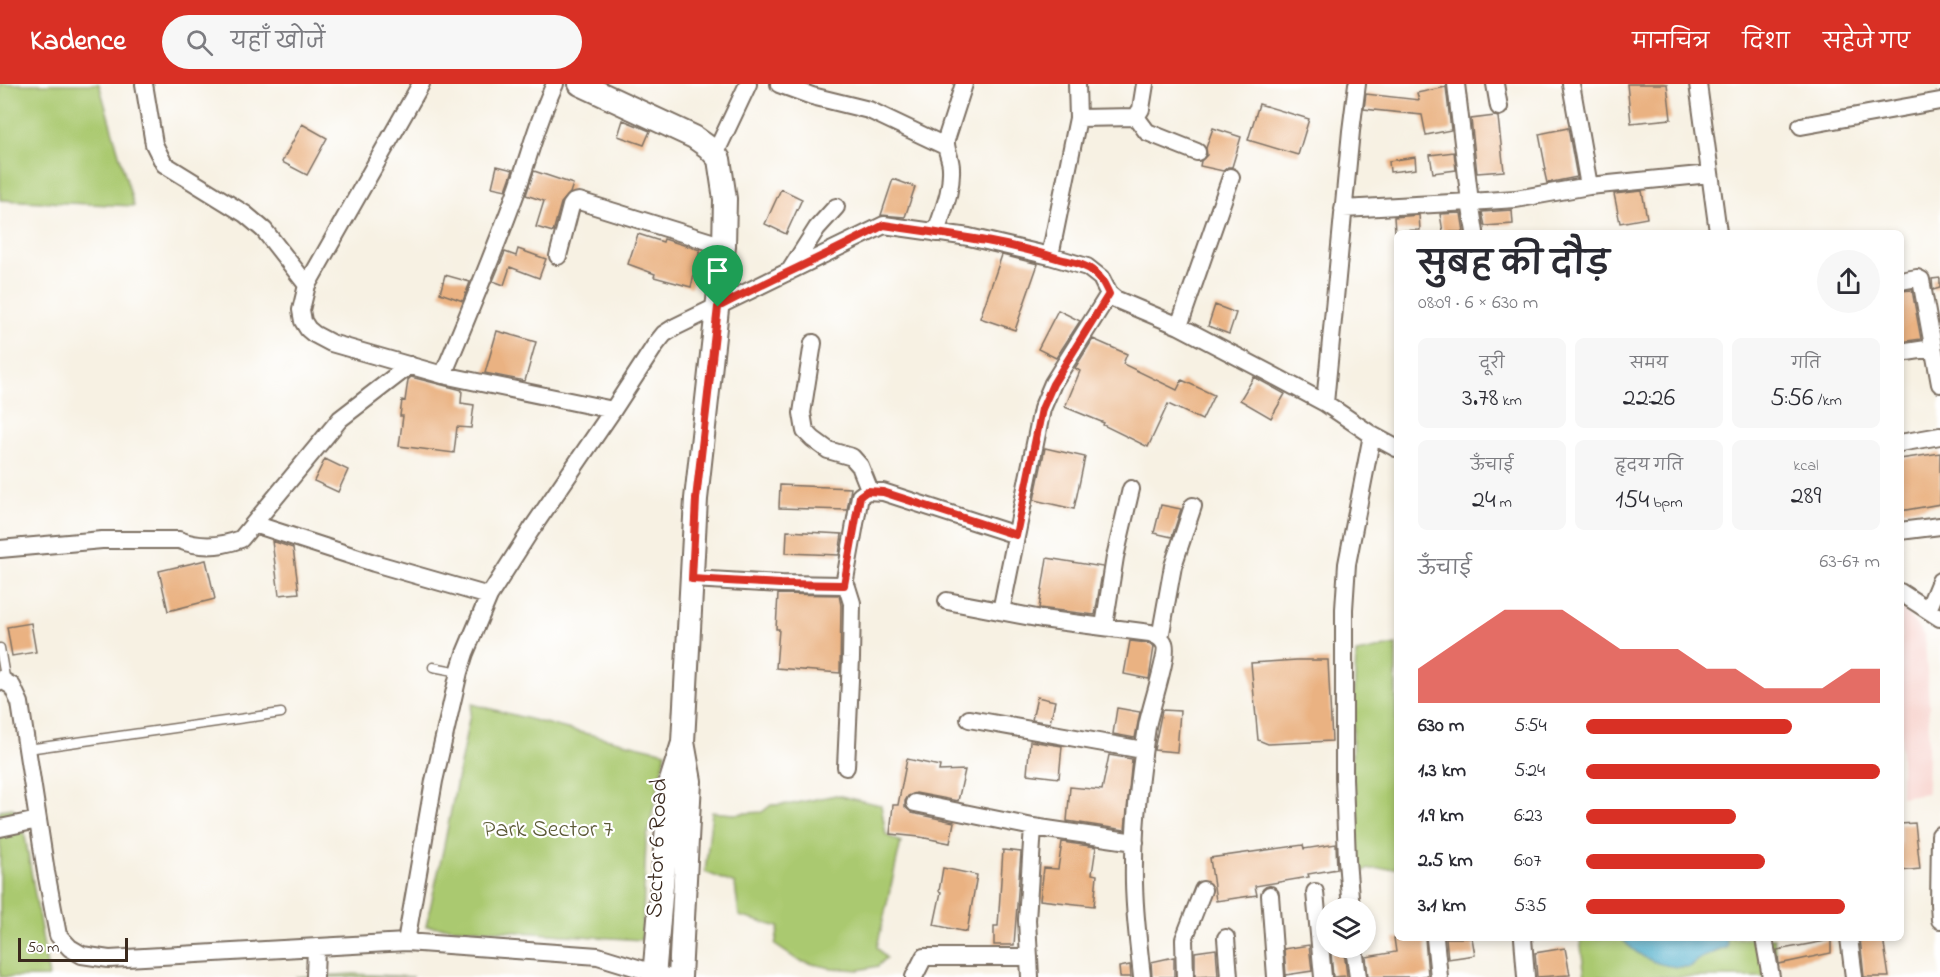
<!DOCTYPE html>
<html lang="hi">
<head>
<meta charset="utf-8">
<style>
  :root { --surface:#fff; --page:#f7f7f7; --text:#2b2b33; --muted:#7c7c81; --accent:#d93025 }
  body { margin:0; font-family:"Indie Flower","Playpen Sans Deva",sans-serif; background:var(--page); color:var(--text); height:100vh; display:flex; flex-direction:column; font-size:22px; white-space:nowrap }
  * { box-sizing:border-box; margin:0 }
  p { font-size:20px; color:var(--muted) }
  .icon { flex:none; width:33px; height:33px; fill:none; stroke:currentColor; stroke-width:2; stroke-linecap:round; stroke-linejoin:round }
  .map { position:relative; flex:1; overflow:hidden }
  .details { position:absolute; left:1394px; top:146px; width:510px; height:711px; display:flex; flex-direction:column; background:var(--surface); border-radius:9px; box-shadow:0 3px 9px #0003 }
  .details>* { flex:none }
  .fabs { position:absolute; left:1316px; top:814px; display:grid; gap:12px }
  .fabs a { display:grid; place-items:center; width:60px; height:60px; border-radius:50%; background:var(--surface); box-shadow:0 3px 9px #0003; font-size:30px }
  .scale { position:absolute; left:18px; bottom:15px; width:110px; box-sizing:border-box; padding-left:6px; border:3px solid #3b2a1e; border-top:0; font-size:16px; line-height:21px; white-space:nowrap; color:#3b2a1e; -webkit-text-stroke:4px #fff; paint-order:stroke }
  .pin { position:absolute; display:grid; place-items:center; width:51px; height:51px; color:#fff; margin:-62px -26px; border-radius:50% 50% 50% 0; rotate:-45deg; box-shadow:0 0 6px #0007 }
  .pin .icon { rotate:45deg }
  .round { display:grid; place-items:center; flex:none; width:63px; height:63px; border-radius:32px; background:var(--page) }
  .head { display:flex; align-items:center; justify-content:space-between; height:102px; padding:0 24px }
  h1 { font-size:33px; font-weight:600; line-height:45px }
  .figures { display:grid; grid-template-columns:repeat(3,1fr); gap:9px; height:102px; padding:6px 24px }
  .figures div { display:grid; align-content:center; border-radius:9px; background:var(--page); text-align:center }
  .figures b { font-size:26px; font-weight:600 }
  .figures small { font-size:16px; font-weight:400 }
  .figures p { font-size:16px }
  .chart { height:168px; padding:12px 24px }
  .chart p { display:flex; justify-content:space-between }
  .chart svg { width:100%; height:108px; margin-top:6px; fill:var(--accent); opacity:.7 }
  ul { padding:0 24px; list-style:none; font-size:20px }
  li { display:grid; grid-template-columns:96px 72px 1fr; align-items:center; height:45px }
  li i { height:15px; border-radius:8px; background:var(--accent) }
  header { display:flex; align-items:center; gap:36px; box-sizing:border-box; height:84px; padding:0 30px; background:var(--accent); color:#fff }
  header strong { font-size:28px }
  nav { display:flex; gap:33px; margin-inline-start:auto; font-size:21px }
  .search { width:420px; height:54px; background:var(--page); display:flex; align-items:center; gap:15px; box-sizing:border-box; padding:0 21px; border-radius:33px; color:var(--muted); font-size:22px }
  .map>svg:first-child { display:block }
</style>
</head>
<body>
<header>
<strong>Kadence</strong>
<div class="search"><svg class="icon" aria-label="search" viewBox="0 0 24 24"><circle cx="10" cy="10" r="6"/><path d="M15 15l6 6"/></svg>यहाँ खोजें</div>
<nav><a>मानचित्र</a><a>दिशा</a><a>सहेजे गए</a></nav>
</header>
<div class="map">
<svg width="1940" height="893" viewBox="0 0 1940 893">
  <rect width="100%" height="100%" fill="#fff"/>
  <filter id="ink" filterUnits="userSpaceOnUse"><feTurbulence type="fractalNoise" baseFrequency=".0167" numOctaves="2"/><feDisplacementMap in="SourceGraphic" scale="12" xChannelSelector="R" yChannelSelector="G"/><feConvolveMatrix kernelMatrix="1 2 1 2 8 2 1 2 1" color-interpolation-filters="sRGB"/></filter>
  <filter id="wash" filterUnits="userSpaceOnUse"><feTurbulence type="fractalNoise" baseFrequency=".008" numOctaves="4" result="noise"/><feDisplacementMap in="SourceGraphic" scale="24" xChannelSelector="R" yChannelSelector="G"/><feGaussianBlur stdDeviation="1.35" result="paint"/><feColorMatrix in="noise" values="0 0 0 0 0 0 0 0 0 0 0 0 0 0 0 0 0 1.4 0 .05"/><feComposite in="paint" operator="in"/></filter>
  <g filter="url(#wash)">
    <rect width="100%" height="100%" fill="#f7f1e3"/>
    <path fill="#f7d0ca" d="M1901,521l24,32 4,68 -2,88 -26,4z"/>
    <path fill="#aac970" stroke="#727a47" stroke-width="1.5" d="M0,0h99l35,122 -134,-6z
      M1396,561v223l-27,1 -14,5 -4,-85 5,-136z
      M472,620l103,27 91,21 -20,90 -4,98 -216,-14 18,-80z
      M836,711l45,10 5,30 15,7 -24,105 9,11 -8,8 -19,4 -28,-2 -32,-7 -24,-16 4,-18 -40,-11 -4,-32 -30,-12 7,-60 22,2 28,-2 9,-7 21,-1z
      M13,724l12,28 24,141h-49v-167z
      M1580,854h194l3,39h-192z
      M354,890l59,3h-117z"/>
    <path fill="#49abc8" stroke="#426a73" stroke-width="1.5" d="M1621,854h105l1,9 -26,11 -11,9c-29,1 -49,-7 -69,-29z"/>
    <g id="blocks">
      <path fill="#eab282" d="M1627,0h40l4,35 -40,4z
        M1446,3l5,43 -25,5 -4,-20 -58,-6 2,-15 53,6 -2,-7z
        M1259,20l50,15 -11,36 -50,-15z
        M1495,32l3,1 6,54 -27,2 -6,-54z
        M623,36l27,11 -6,14 -26,-9z
        M302,40l25,14 -20,37 -25,-13z
        M1213,44l28,9 -9,30h-4l-5,4 -23,-5 1,-5 6,-6 -1,-7z
        M1568,44l9,49 -30,6 -3,-13h2l-7,-36z
        M1454,68l2,18 -23,3 -3,-18z
        M1415,73l1,12 -26,3 -1,-11z
        M497,82l16,4 -7,20 -14,-3z
        M534,87l39,13 -3,9 -9,10 -8,29 -17,-5 8,-26 -18,-6z
        M893,95l22,8 -10,30 -24,-2z
        M781,105l21,10 -16,35 -21,-10z
        M1642,107l5,27 -27,5 -6,-29z
        M1512,126l1,14 -28,2 -3,-14z
        M1461,129l3,19h-21l-3,-18z
        M1419,131l1,15 -25,1 -1,-14z
        M638,150l25,8 1,-3 36,11 -9,37 -37,-10 1,-3 -27,-10z
        M518,165l28,10 -7,19 -29,-11 -6,18 -11,-4 12,-29 11,4z
        M1002,171l36,9 -23,66 -35,-12z
        M445,191l25,7 -7,19 -23,-8z
        M1940,194v10l-7,2 -1,-11z
        M1912,206l9,49 -21,3v-51z
        M1215,221l21,8 -7,21 -21,-8z
        M1058,226l22,11 -24,37 -18,-9z
        M497,247l39,11 -11,39 -40,-8z
        M1093,255l34,15 -4,10 54,26 5,-10 32,15 -12,25 -34,-16 -20,43 -45,-22 1,-2 -39,-16 15,-36 -5,-3z
        M411,293l51,13 -1,13 13,2 -3,23 -14,-1 -3,26 -55,-7 4,-30h-3l2,-16 3,1 3,-21z
        M1254,293l31,17 -14,24 -31,-18z
        M1045,364l40,9 -11,52 -40,-9z
        M1940,369v51l-40,7v-52z
        M325,375l23,11 -10,22 -24,-11z
        M780,401l71,3 -4,22 -68,-2z
        M1161,421l20,4 -9,28 -18,-4z
        M787,447l55,3 -3,21 -53,-2z
        M272,457l21,7 6,45 -20,2z
        M1047,474l56,9 -8,48 -56,-7z
        M206,476l9,39 -47,12 -9,-40z
        M778,510l61,1 2,10 -1,68 -64,-5 3,-39h-3z
        M31,539l5,29 -24,4 -5,-29z
        M1130,557l17,2 7,4 -5,32 -25,-5z
        M1297,576h31l4,81 -64,3 -10,-4 -7,-77z
        M1037,613l18,4 -5,22 -18,-3z
        M1117,624l23,4 -5,26 -22,-4z
        M1162,626l18,1 -3,41 -23,-2z
        M1030,657l32,5 -3,32 -32,-4z
        M1109,671l23,4 -7,71 -58,-9 3,-34 32,3z
        M907,675l33,7 -1,5 26,-1 -7,31 -42,-8 -8,3 -3,5v6l7,6 42,9 -4,21 -30,-6 -30,-3 3,-29h5z
        M1915,739l5,46 -20,2v-47z
        M1062,758l34,5 -4,27 5,1 -3,31 -54,-6 4,-32 14,1z
        M1336,760l1,25 -29,5 1,3 -54,9 2,9 -41,6 -6,-43 93,-13 1,4z
        M1003,766l18,2 -7,93h-20v-19h4z
        M943,784l34,7 -10,57 -33,-7 7,-33 -2,-1z
        M1394,854h31l3,37 -9,2h-51l-2,-20 30,-5z
        M1446,854h26l3,17 -27,4z
        M1860,854h23l6,39h-25z
        M1831,856v13l-52,11 -2,-14z
        M1309,861l3,26 -26,4 -2,-26z
        M1565,864l5,27 -33,2 -2,-24z
        M1216,865l2,27 -23,1v-25z
        M1344,867l3,25 -14,1 -2,-24z
        M1174,873v20h-22l-1,-15z
        M1130,881l1,12h-11l-1,-10z"/>
    </g>
  </g>
  <g filter="url(#ink)">
    <use href="#blocks" fill-opacity="0" stroke="#7d7063" stroke-width="1.5"/>
    <g fill="none" stroke-linecap="round" stroke-linejoin="round">
      <defs>
        <path id="lane" d="M0,564l6,35
          M433,583l26,5
          M28,665l253,-36"/>
        <path id="street" d="M144,0l10,60 10,20 81,50 19,16 43,55
          M421,0l-114,201 -6,25 2,11 5,8 6,5 17,9 112,32 170,35
          M779,0l33,12 57,14 76,36
          M1495,0l4,23
          M1571,0l18,102
          M1698,0l20,148
          M1136,33l11,15 50,20
          M1078,34l58,-1 5,-8 4,-25
          M1801,42l139,-25
          M715,70l33,-70
          M1343,125l127,-7 -14,-118
          M1475,148l-5,-30 46,-3 73,-13 121,-12
          M936,149c7,-23 16,-41 15,-65 0,-10 -6,-18 -5,-28l18,-56
          M558,172l13,-50 3,-4 5,-1 145,45
          M1050,172l28,-138 -1,-34
          M789,188l28,-44 19,-21
          M1900,197l17,-3 4,2 19,104
          M1179,242l52,-149
          M813,259l-11,70 3,18 8,8 15,11 24,7 8,9 10,25
          M1900,269l33,-5
          M443,291c26,-62 52,-124 75,-188 12,-34 21,-70 37,-103
          M1325,319l26,-272 6,-47
          M1900,359l40,-7
          M254,440l120,39 115,33
          M1900,447l40,-5
          M0,465l102,-9h77c21,8 41,7 62,-1l99,-120 70,-54
          M692,495l89,5 63,1 3,2 5,16 -1,55 -5,109
          M844,501l16,-89 7,-5 16,1 133,43
          M1900,508l40,26
          M947,517l95,18 108,14c5,2 11,4 14,10 6,9 -15,69 -17,84 -7,45 -13,91 -13,136 -1,38 4,76 8,114
          M1928,526l12,-29
          M1001,527l41,-202 11,-26 56,-89
          M1104,542l11,-69 16,-68
          M1160,554l13,-72 20,-60
          M0,595l12,7 8,17 26,169 12,63 12,13 12,7 27,4 297,-17 192,14 69,21
          M969,635l174,31
          M915,719l118,24 102,15
          M0,744l38,-8
          M1940,751l-1,69 1,16
          M1315,808l8,85
          M1270,811l6,82
          M1351,825l-4,-49 -3,-82v-169l3,-45 25,-129
          M1226,854l3,39
          M1435,854l4,39
          M1523,854l3,39
          M1764,854l7,39
          M1849,854l5,39
          M406,858l28,-161 25,-109 6,-19 24,-57 42,-66 82,-120 43,-66 8,-10 11,-7 209,-102 85,12 81,19 37,11 14,11 8,16 6,5 64,27 88,46 58,31 47,32 24,13
          M1354,864l4,29
          M315,893l1,-30
          M914,893l10,-20h104
          M1030,893l-3,-57 6,-93
          M1185,893l-1,-38 19,-49"/>
        <path id="secondary" d="M580,0l114,53 14,10 11,12 6,40 -1,47 -28,253 -13,243 7,39 -10,196
          M654,893l17,-196 11,-35"/>
      </defs>
      <use href="#lane" stroke="#7d7063" stroke-width="11"/>
      <use href="#street" stroke="#7d7063" stroke-width="20"/>
      <use href="#secondary" stroke="#7d7063" stroke-width="26"/>
      <use href="#lane" stroke="#fff" stroke-width="8"/>
      <use href="#street" stroke="#fff" stroke-width="16"/>
      <use href="#secondary" stroke="#fff" stroke-width="22"/>
    </g>
  </g>
  <g fill="none" stroke-linecap="round" stroke-linejoin="round" filter="url(#ink)">
    <defs>
      <path id="route" d="M884,141c59,9 119,16 176,34 11,3 25,5 34,13 8,5 11,14 15,22l-56,90 -11,25 -26,126 -133,-43 -16,-1 -7,5 -16,89 -63,-1 -89,-5 4,-80 22,-192c55,-29 112,-53 166,-82z"/>
    </defs>
    <use href="#route" stroke="#fff" stroke-width="12"/>
    <use href="#route" stroke="#d93025" stroke-width="8"/>
  </g>
  <g text-anchor="middle" dominant-baseline="central" stroke-width="4.5" stroke-linejoin="round" paint-order="stroke">
    <g font-size="24" fill="#5c5a37" stroke="#fff">
      <text x="548" y="746">Park Sector 7</text>
    </g>
    <g font-size="24" fill="#3b2a1e" stroke="#fff">
      <text transform="translate(658 764) rotate(-88)">Sector 6 Road</text>
    </g>
  </g>
</svg>
<div class="fabs">
<a><svg class="icon" aria-label="layers" viewBox="0 0 24 24"><path d="M12 4l9 5-9 5-9-5zM3 14l9 5 9-5"/></svg></a>
</div>
<div class="scale">50 m</div>
<div class="pin" style="left:718px;top:223px;background:#1e9e55"><svg class="icon" aria-label="arrive" viewBox="0 0 24 24"><path d="M6 21V4h12l-3 4 3 4H6"/></svg></div>
<section class="details">
<div class="head"><div><h1>सुबह की दौड़</h1><p>08:09 · 6 × 630 m</p></div><a class="round"><svg class="icon" aria-label="share" viewBox="0 0 24 24"><path d="M12 15V3M7 8l5-5 5 5M5 13v7h14v-7"/></svg></a></div>
<div class="figures">
<div><p>दूरी</p><b>3.78<small> km</small></b></div>
<div><p>समय</p><b>22:26</b></div>
<div><p>गति</p><b>5:56<small> /km</small></b></div>
</div>
<div class="figures">
<div><p>ऊँचाई</p><b>24<small> m</small></b></div>
<div><p>हृदय गति</p><b>154<small> bpm</small></b></div>
<div><p>kcal</p><b>289</b></div>
</div>
<div class="chart"><p><span>ऊँचाई</span>63–67 m</p>
<svg viewBox="0 0 160 44" preserveAspectRatio="none"><path d="M0 44V30L10 22L20 14L30 6L40 6L50 6L60 14L70 22L80 22L90 22L100 30L110 30L120 38L130 38L140 38L150 30L160 30V44z"/></svg>
</div>
<ul>
<li><b>630 m</b>5:54<i style="width:70%"></i></li>
<li><b>1.3 km</b>5:24<i style="width:100%"></i></li>
<li><b>1.9 km</b>6:23<i style="width:51%"></i></li>
<li><b>2.5 km</b>6:07<i style="width:61%"></i></li>
<li><b>3.1 km</b>5:35<i style="width:88%"></i></li>
</ul>
</section>
</div>
</body>
</html>
